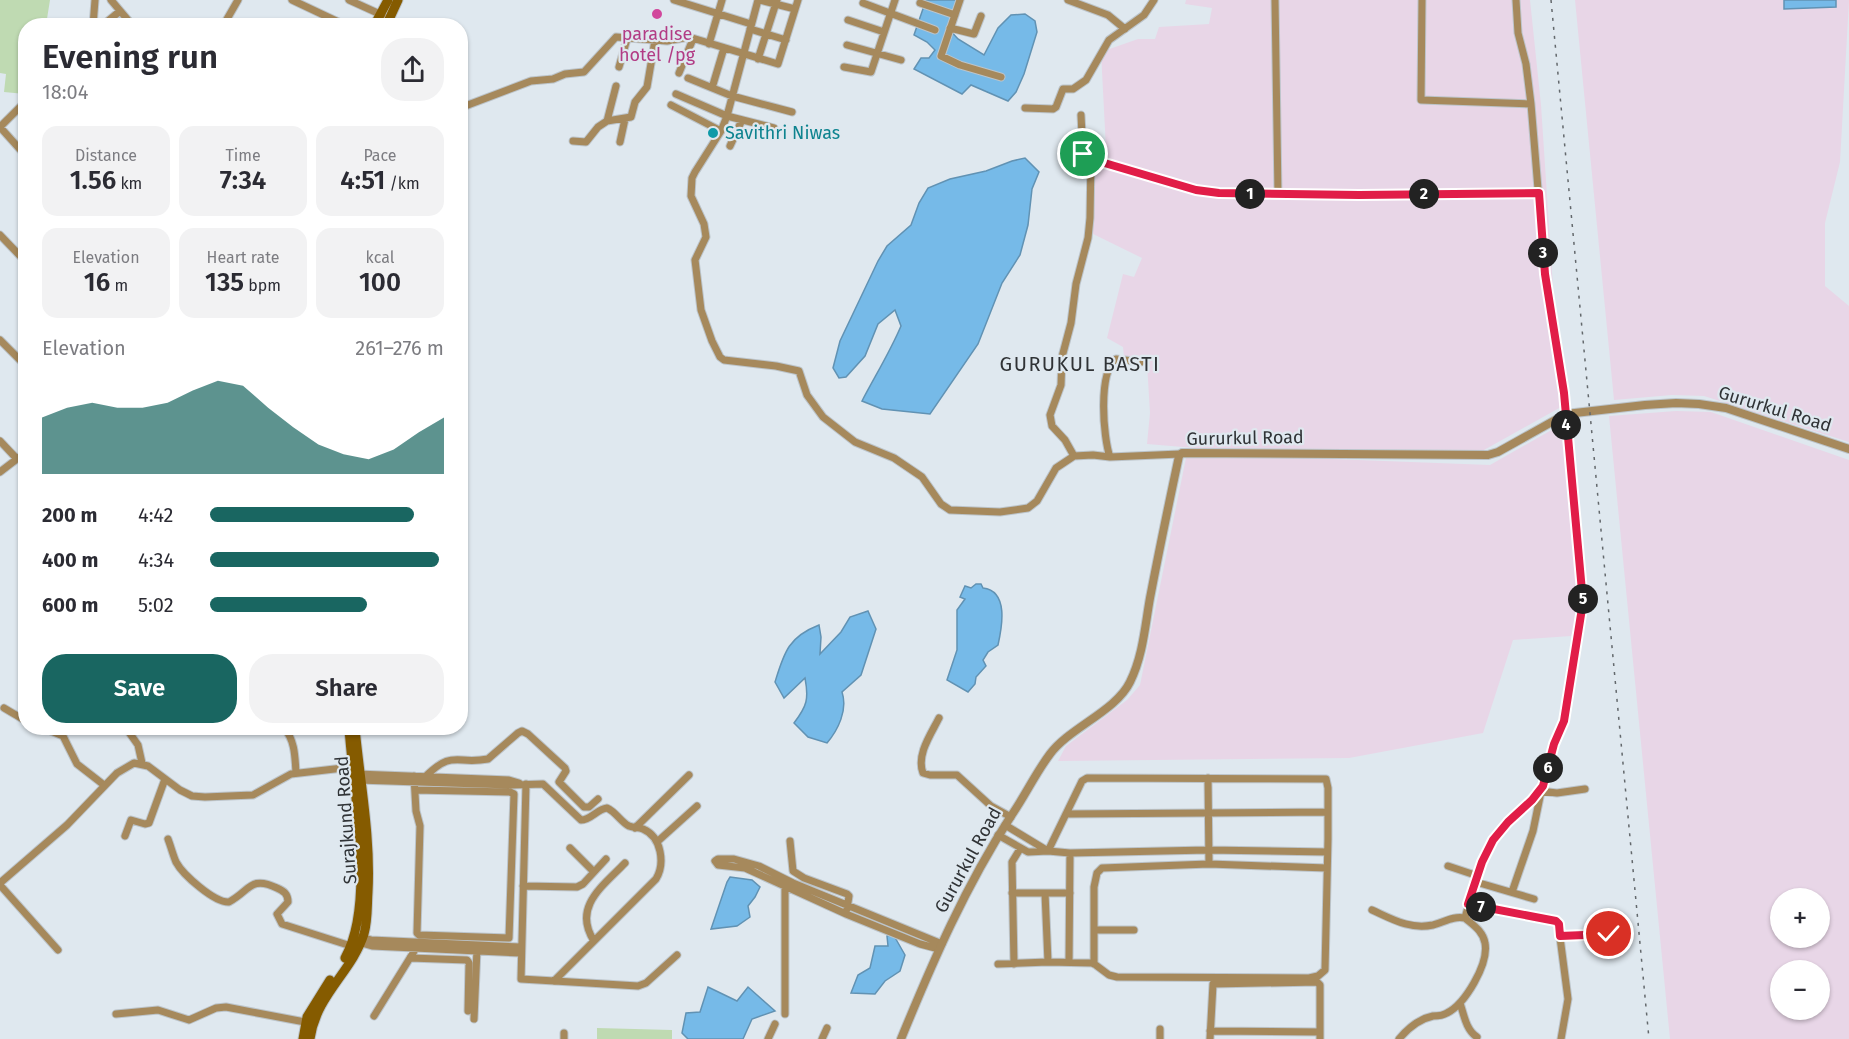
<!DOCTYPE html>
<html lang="en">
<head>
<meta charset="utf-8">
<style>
  :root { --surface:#fff; --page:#f2f2f3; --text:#2b2b33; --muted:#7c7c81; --accent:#196661 }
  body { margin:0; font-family:"Fira Sans",sans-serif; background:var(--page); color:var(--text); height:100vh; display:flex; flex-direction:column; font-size:22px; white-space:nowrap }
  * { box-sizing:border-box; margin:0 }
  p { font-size:20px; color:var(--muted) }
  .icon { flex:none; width:33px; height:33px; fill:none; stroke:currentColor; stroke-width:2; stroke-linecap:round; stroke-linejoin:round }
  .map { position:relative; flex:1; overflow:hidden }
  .panel { position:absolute; left:18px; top:18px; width:450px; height:717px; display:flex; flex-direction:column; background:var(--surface); border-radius:24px; box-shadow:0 2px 4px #0004 }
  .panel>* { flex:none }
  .controls { position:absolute; left:1770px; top:888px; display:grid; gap:12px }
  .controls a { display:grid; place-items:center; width:60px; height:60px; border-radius:50%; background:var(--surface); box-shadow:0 2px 4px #0004; font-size:30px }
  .pin { position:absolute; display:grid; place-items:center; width:51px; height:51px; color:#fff; margin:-26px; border:3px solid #fff; border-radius:50%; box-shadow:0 2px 6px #0007 }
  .km { position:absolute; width:30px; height:30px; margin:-15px; border-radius:50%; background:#222; color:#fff; font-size:16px; line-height:30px; text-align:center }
  .round { display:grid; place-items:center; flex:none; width:63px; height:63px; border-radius:24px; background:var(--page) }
  .summary { display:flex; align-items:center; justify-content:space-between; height:102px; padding:0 24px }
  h1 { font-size:33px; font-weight:600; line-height:45px }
  .stats { display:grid; grid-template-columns:repeat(3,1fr); gap:9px; height:102px; padding:6px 24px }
  .stats div { display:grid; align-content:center; border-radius:15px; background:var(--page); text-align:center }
  .stats b { font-size:26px; font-weight:600 }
  .stats small { font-size:16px; font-weight:400 }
  .stats p { font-size:16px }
  .chart { height:168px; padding:12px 24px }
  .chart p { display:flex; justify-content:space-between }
  .chart svg { width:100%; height:108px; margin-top:6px; fill:var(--accent); opacity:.7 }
  .primary-button { display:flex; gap:12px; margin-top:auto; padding:12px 24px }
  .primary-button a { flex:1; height:69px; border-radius:24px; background:var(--accent); color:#fff; font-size:24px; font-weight:600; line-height:69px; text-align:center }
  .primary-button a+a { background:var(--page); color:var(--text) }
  ul { padding:0 24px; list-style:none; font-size:20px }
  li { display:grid; grid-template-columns:96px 72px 1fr; align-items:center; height:45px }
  li i { height:15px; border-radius:8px; background:var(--accent) }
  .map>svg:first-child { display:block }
</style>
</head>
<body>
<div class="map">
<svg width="1849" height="1039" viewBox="0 0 1849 1039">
  <rect width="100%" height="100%" fill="#dfe8ef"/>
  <path fill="#e8d6e7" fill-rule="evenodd" d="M1186,0h344l11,105 20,302 -77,43 -289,-2 -48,-4 3,-31 -3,-50 -23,-6 -1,-10 -16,-9 16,-64 11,3 8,-19 -55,-27 1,-69 19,6 -6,-116 37,-13h17l4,-12 50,-3 3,-16 -27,-4z
    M1575,0h274l-9,162 -15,61v63l24,20v136l-145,-46 -32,-1 -58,5z
    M1676,411l35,1 138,48v579h-179l-61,-623zM1820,898v40h-40v-40zM1820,970v40h-40v-40z
    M1562,424l17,189 -8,23 -58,4 -30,93 -134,25 -291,3 8,-15 61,-46 13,-15 46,-227h119l185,7z"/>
  <path fill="#bfdab2" d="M0,0h50l-4,25 -20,1 -1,68 -21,-2 2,-18 -6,-1z
    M597,1028l75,2v9h-75z"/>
  <path fill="#76bae8" stroke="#6192b3" stroke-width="1.5" d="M926,0h32l-10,28 10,11 26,16 14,-27 13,-13 14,-1 10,7 2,11 -13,42 -8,18 -8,9 -37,-16 -9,9 -48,-25 7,-11h8l6,-8 -8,-8 -13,-7z
    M1784,0h52v7l-52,2z
    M1025,158l14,14 -7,17 -4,36 -8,30 -18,28 -24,61 -48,70 -48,-5 -20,-8c13,-25 28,-49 39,-75l-6,-16 -17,14 -13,32 -19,21 -7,1 -6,-10 7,-27 38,-80 9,-15 24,-21 8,-22 9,-15 22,-9 36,-8 26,-10z
    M976,584h5l2,4c26,3 19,39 15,57l-10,7 -5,8 3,6 -10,11 -1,7 -7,8 -21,-12 10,-30v-40l8,-11 -5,-2 5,-11 6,2z
    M868,611l8,18 -15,46 -19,17c6,18 -4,38 -15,51l-19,-6 -14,-14c13,-17 15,-24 11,-45l-21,20 -9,-16c9,-29 13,-45 44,-57l2,12 -1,17 21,-22 9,-15z
    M730,877l22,3 8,7 -5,10 -7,9 2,11 -13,9 -26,3 16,-47z
    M893,934l12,21 -5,16 -15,10 -10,13 -24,-1 7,-18 12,-7 5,-22h13l-1,-10z
    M708,987l29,14 11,-14 27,24 -23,8 -9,20h-55l-6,-6 4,-20 14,-1z"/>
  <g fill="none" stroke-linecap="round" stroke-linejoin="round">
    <defs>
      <path id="minor" d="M111,0l22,26
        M292,0l55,26
        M349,0l33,15
        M674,0l77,24
        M758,0l-31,116 -6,15 -26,41 -3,6 -1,18 13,28 2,13 -11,23 6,50 11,31 8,16 4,3 52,6 23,5 8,24 16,22 32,25 39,16 28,19 19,27 9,6 50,2 28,-4 9,-7 19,-33 18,-12 19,-1 17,2 70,-3
        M760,0l35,9
        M960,0l-19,56 19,9 41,12
        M1068,0l40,15 17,14
        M1275,0l3,194
        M1422,0l-1,100 110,4
        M863,3l72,27
        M920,3l35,12
        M848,20l36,12
        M93,26l2,-26
        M102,26l18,-15
        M223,26l15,-26
        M950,28l24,6 7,-18
        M750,29l36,11
        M709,44l13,-44
        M847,45l54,15
        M758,59l19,-59
        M619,67l8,-28
        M844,67l27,5 24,-72
        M679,73l14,-34
        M688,78l44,18 60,16
        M712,88l12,-40
        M676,94l51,22 47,12
        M671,105l50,26
        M460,108l71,-27 22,-2 12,-5 19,-2 32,-35 51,4 22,-4 89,27 20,-64
        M1025,108l28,1 3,-2 7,-18h10l13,-9 23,-40 35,-25 10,-15
        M1081,115l2,39 3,4 110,32 23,3 140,2 180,-2
        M607,121l9,-35
        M0,127l26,29
        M0,127l26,-26
        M573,141l13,1 12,-15 9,-6 24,-4 4,-15 12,-15 8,-47
        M620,142l5,-23
        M730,146l12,-26
        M0,235l26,27
        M0,340l26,26
        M0,441l17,18
        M1074,456l-9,-16 -13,-14 -2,-11 11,-30 1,-28 9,-34 5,-39 12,-46 2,-20 1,-59
        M1110,457c-7,-20 -12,-85 6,-98l25,3
        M0,472l26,-20
        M4,708l22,13
        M939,718c-8,16 -23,37 -16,55l7,2h27l34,31 20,11
        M44,728l19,8 14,28 27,21
        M126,728l12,17 4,18
        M284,728c11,12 11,29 12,45
        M357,774l152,6 10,3
        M414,776l2,35 4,15 -3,107 2,2 90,3 5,-144 -4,-2 -95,-2
        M425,777c28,-28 31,-12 63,-18l30,-26 4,-2 6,3 37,34 1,3 -7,11 25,25h5l9,-8
        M1208,778l1,86
        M358,780l154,5 31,-1 38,36c10,0 16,-11 26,-12 9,4 14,14 22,18 5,2 10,1 14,3 19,8 22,35 13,50l-102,102
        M526,784l-5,195 117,7 8,-3 31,-28
        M1540,791l17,2 28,-4
        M1066,814l262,-2
        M1005,825l43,26
        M635,828l54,-53
        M998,835l30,17 20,-1 22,2 138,-3 119,2
        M125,836l6,-16 14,4 4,-1 16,-44
        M168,839c3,8 5,16 8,23 7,13 39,41 53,40 21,-11 21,-27 48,-14 7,3 11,6 11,14l-11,12 5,10 69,22
        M790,841l3,30 11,7 43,16 2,2 -2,13
        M657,842l40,-36
        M570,848l24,24
        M1448,866l30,10
        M1476,882l58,17
        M0,883l67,-58 50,-52 17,-10 14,3 32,24 12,6 13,1 48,-2 38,-21 61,-7
        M0,885l58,65
        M523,886l54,1 6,-3 23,-25
        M1512,892l21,-61 8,-39
        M1012,893h58
        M1045,893l3,69
        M1469,905l89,17 10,77 -7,40
        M1372,910c20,9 38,20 61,15 12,-3 19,-9 32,-7
        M1094,930h40
        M1560,936l49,-2
        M358,937l13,3 149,7
        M594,941c-22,-34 9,-55 31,-78
        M358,942l14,4 148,7
        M939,949l-19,-5 -74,-30 -101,-46 -27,-3 -3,-4 3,-2h16l25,7 34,17 149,61
        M410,958l57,2 2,3 -1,48
        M1069,962l1,-109
        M998,964l50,-2 45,1 16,12 8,2 192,1 9,-2 7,-6 3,-131v-51l-2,-9 -239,-1 -5,3 -34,70
        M1014,964l-2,-102 8,-13
        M1094,964v-77l3,-14 5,-5 107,-4 118,4
        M1460,1003c4,12 6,27 17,34
        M116,1014l42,-4 31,10 27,-12 10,-1 79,15
        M785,1014v-127
        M374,1016l44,-71
        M474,1019l3,-70
        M1210,1031l110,1
        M564,1039v-6
        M768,1039l7,-15
        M822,1039l5,-11
        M1160,1039v-10
        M1210,1039l3,-55 104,-2 3,3v54
        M1399,1039c9,-11 20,-20 34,-23 5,0 9,0 14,-3 18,-9 42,-49 38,-70 -2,-12 -12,-18 -20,-25l1,-4 15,-48 12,-26 15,-18 24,-22 11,-14 11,-42 10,-23 19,-119 -19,-209 -19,-119 -14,-170 -5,-40 -8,-31 -2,-33"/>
      <path id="tertiary" d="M901,1039c32,-78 64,-152 110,-223 14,-20 24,-42 39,-62 19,-26 66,-43 80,-72 13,-26 15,-56 20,-84 9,-47 19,-95 29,-142l3,-3 306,2 10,-3 68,-38 79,-9 31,-2 23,1 27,4 123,41"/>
      <path id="secondary" d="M374,26l14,-26
        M386,26l12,-26
        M345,958c31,-55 8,-167 4,-230
        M303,1039l4,-22 23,-37
        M310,1039c6,-44 42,-67 54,-105 4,-14 3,-28 4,-42 3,-55 -8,-110 -13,-164"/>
    </defs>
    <use href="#minor" stroke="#bcc4ca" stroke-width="9"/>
    <use href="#tertiary" stroke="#bcc4ca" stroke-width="10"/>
    <use href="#secondary" stroke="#bcc4ca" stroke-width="11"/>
    <use href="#minor" stroke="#a6895c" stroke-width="7"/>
    <use href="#tertiary" stroke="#a6895c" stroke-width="8"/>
    <use href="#secondary" stroke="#855b00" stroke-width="9"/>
    <path stroke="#63686c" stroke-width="1.5" stroke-dasharray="3 6" stroke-linecap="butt" d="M1551,0l98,1039"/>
  </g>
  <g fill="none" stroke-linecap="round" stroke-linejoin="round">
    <defs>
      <path id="route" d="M1083,154l3,4 5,1 105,31 23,3 140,2 180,-2 6,81 19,119 19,209 -19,119 -10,23 -11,42 -11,14 -24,22 -15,18 -11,22 -14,42 88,17 3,3 1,12 49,-2"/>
    </defs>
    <use href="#route" stroke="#fff" stroke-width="12"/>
    <use href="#route" stroke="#e11d48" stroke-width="8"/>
  </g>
  <circle fill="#d1479c" stroke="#dfe8ef" stroke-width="2" cx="657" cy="14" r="6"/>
  <circle fill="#0f9aa8" stroke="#dfe8ef" stroke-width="2" cx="713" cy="133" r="6"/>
  <g text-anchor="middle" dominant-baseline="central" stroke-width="4.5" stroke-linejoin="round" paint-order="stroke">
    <g font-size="18" fill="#b23c85" stroke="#dfe8ef">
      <text x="657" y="34">paradise<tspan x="657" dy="21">hotel /pg</tspan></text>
    </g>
    <g font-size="18" fill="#0d838f" stroke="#dfe8ef" text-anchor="start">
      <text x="725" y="133">Savithri Niwas</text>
    </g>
    <g font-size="18" fill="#303336" stroke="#dfe8ef">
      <text transform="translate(1775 409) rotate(17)">Gururkul Road</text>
      <text transform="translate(1245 438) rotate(-1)">Gururkul Road</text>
      <text transform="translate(346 820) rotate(-94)">Surajkund Road</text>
      <text transform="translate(968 860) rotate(-61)">Gururkul Road</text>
    </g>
    <g font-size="20" letter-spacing="1.5" fill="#303336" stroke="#dfe8ef">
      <text x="1080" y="364">GURUKUL BASTI</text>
    </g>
  </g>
</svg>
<div class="controls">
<a>+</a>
<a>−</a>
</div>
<div class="pin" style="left:1083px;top:154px;background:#1e9e55"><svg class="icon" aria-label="arrive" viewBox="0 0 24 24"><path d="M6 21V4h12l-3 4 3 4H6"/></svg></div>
<div class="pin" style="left:1609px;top:934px;background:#d93025"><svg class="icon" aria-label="check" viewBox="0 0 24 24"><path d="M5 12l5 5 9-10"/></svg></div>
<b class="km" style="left:1250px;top:194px">1</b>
<b class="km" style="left:1424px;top:194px">2</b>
<b class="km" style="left:1543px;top:253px">3</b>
<b class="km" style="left:1566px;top:425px">4</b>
<b class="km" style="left:1583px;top:599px">5</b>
<b class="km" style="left:1548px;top:768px">6</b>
<b class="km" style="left:1481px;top:907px">7</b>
<section class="panel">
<div class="summary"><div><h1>Evening run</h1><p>18:04</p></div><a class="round"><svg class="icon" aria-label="share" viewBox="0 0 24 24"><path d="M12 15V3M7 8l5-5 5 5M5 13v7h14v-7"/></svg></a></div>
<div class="stats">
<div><p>Distance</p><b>1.56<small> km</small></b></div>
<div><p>Time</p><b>7:34</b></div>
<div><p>Pace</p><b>4:51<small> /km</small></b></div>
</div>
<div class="stats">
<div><p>Elevation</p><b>16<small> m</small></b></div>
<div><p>Heart rate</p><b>135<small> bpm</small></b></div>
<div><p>kcal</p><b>100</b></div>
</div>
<div class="chart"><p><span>Elevation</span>261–276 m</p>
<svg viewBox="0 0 160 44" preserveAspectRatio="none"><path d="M0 44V21L10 17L20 15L30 17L40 17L50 15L60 10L70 6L80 8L90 17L100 25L110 32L120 36L130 38L140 34L150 27L160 21V44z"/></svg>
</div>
<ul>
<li><b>200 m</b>4:42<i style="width:87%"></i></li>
<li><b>400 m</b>4:34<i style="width:98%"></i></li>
<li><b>600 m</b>5:02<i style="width:67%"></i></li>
</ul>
<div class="primary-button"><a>Save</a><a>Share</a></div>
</section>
</div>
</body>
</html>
